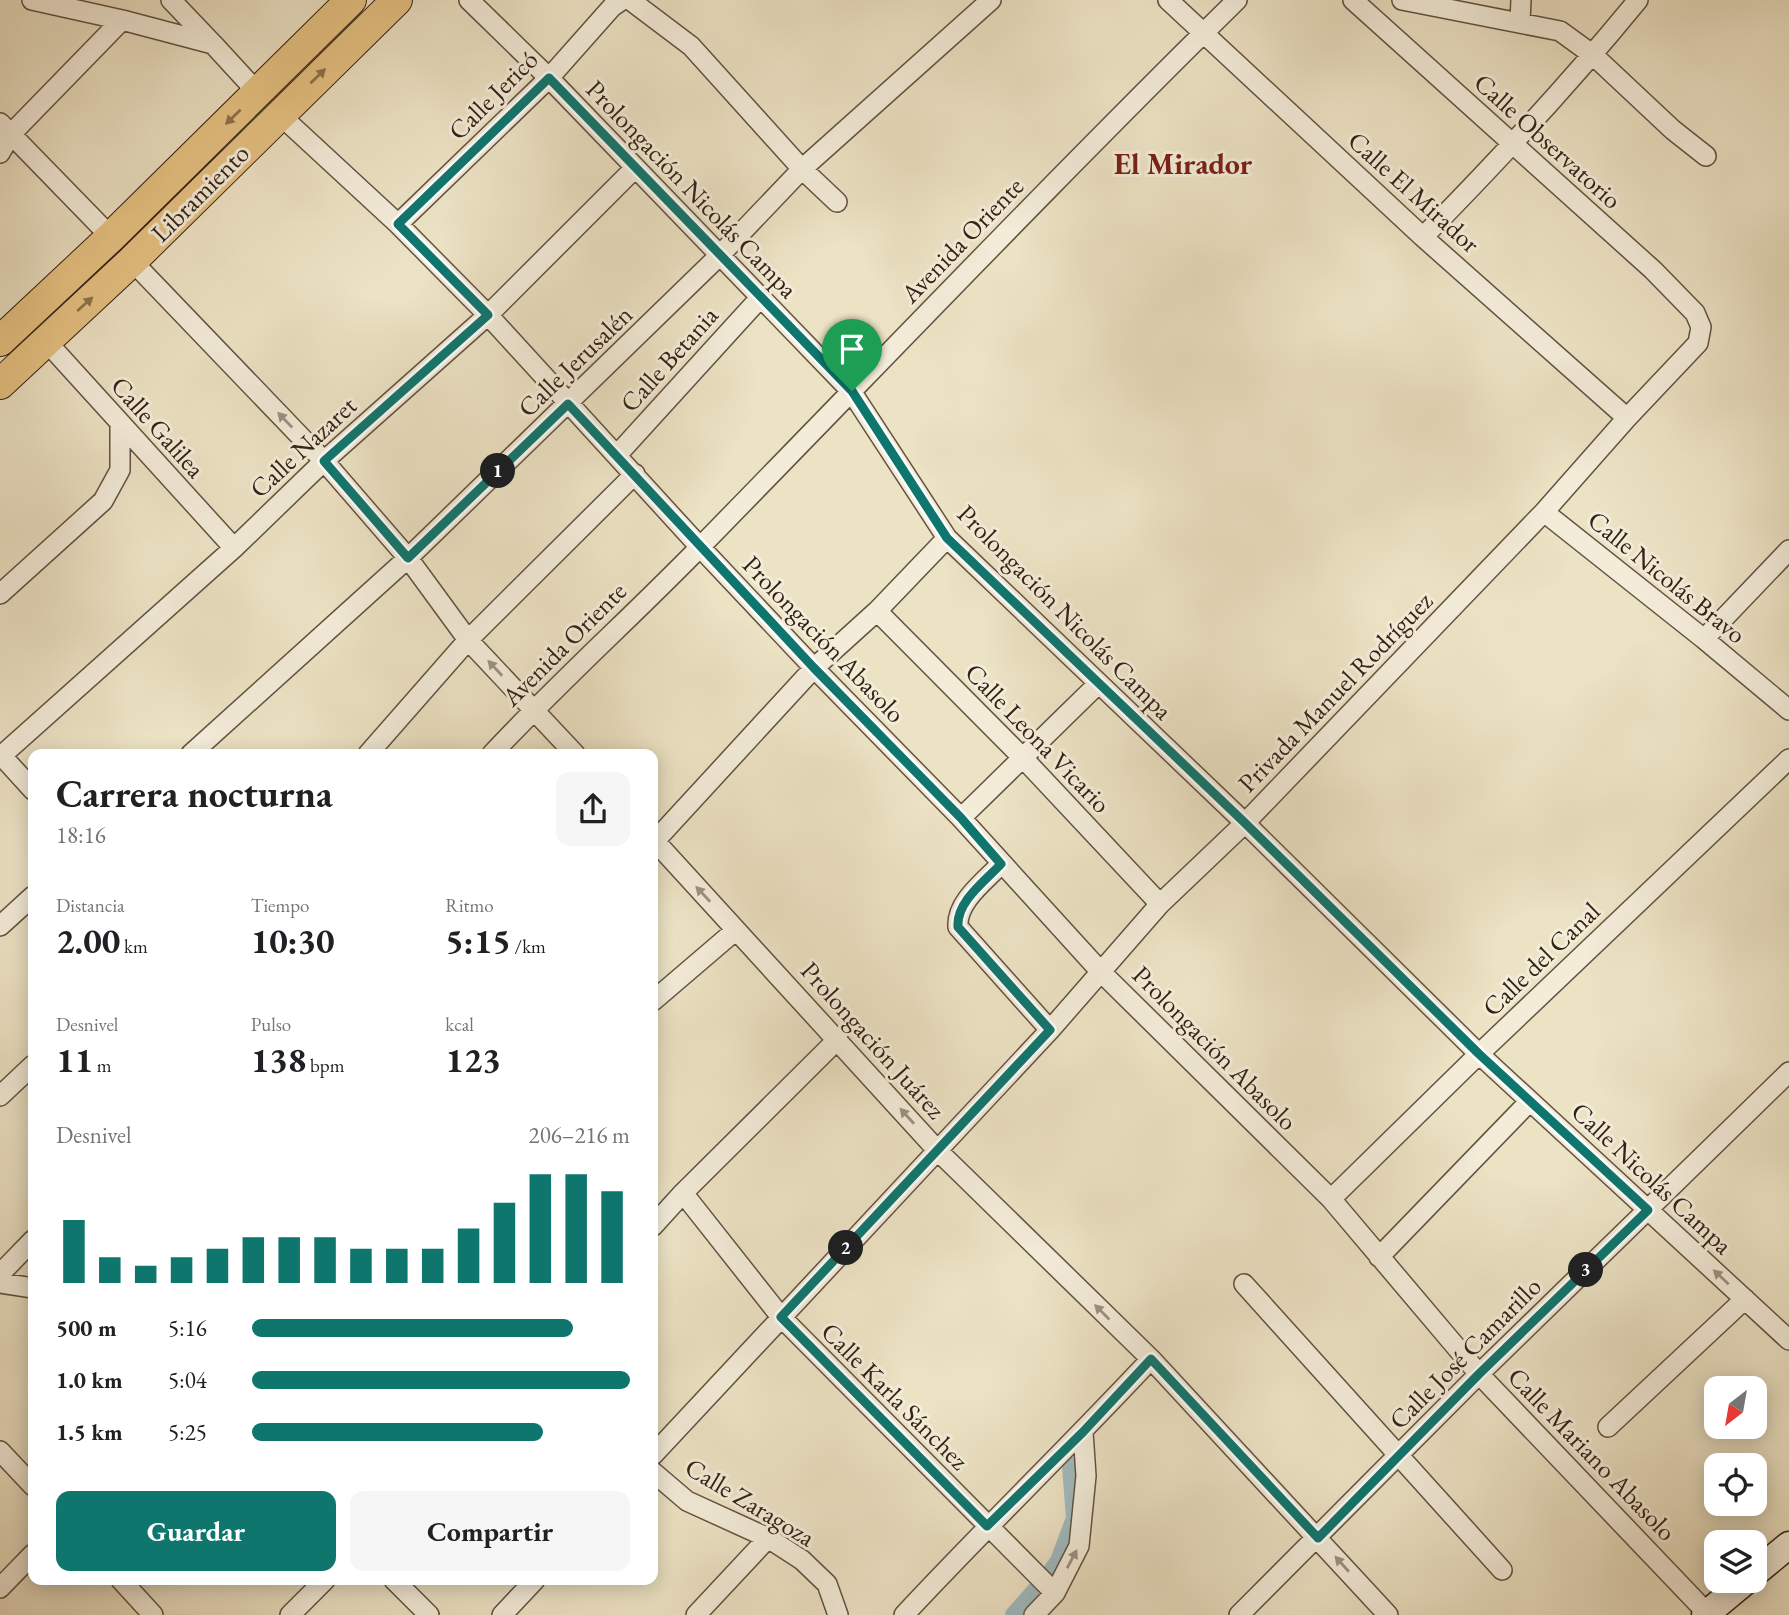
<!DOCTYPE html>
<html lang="es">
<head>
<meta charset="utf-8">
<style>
  :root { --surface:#fff; --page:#f6f6f6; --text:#202124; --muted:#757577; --accent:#0f766e }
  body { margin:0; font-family:"EB Garamond",serif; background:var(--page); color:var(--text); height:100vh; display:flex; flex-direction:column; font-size:26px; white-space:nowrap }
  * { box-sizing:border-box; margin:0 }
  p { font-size:23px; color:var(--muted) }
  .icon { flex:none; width:38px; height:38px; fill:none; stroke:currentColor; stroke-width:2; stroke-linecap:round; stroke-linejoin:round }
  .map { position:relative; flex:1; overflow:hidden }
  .panel { position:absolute; left:28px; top:749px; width:630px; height:836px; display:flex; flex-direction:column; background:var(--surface); border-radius:14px; box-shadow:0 4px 18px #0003 }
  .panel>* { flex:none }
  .needle { width:46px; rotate:211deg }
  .fabs { position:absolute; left:1704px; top:1376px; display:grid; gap:14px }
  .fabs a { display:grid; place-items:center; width:63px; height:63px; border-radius:14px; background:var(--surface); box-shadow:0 4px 18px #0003; font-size:35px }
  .pin { position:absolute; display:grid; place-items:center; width:60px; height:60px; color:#fff; margin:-72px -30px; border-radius:50% 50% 50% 0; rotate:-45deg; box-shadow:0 0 7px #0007 }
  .pin .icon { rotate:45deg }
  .km { position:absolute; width:35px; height:35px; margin:-18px; border-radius:50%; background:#222; color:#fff; font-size:19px; line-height:35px; text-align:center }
  .round { display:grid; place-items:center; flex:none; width:74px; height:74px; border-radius:14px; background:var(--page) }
  .head { display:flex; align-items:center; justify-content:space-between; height:119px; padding:0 28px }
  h1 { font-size:38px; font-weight:700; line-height:52px }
  .metrics { display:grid; grid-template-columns:repeat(3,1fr); gap:10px; height:119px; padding:7px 28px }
  .metrics div { display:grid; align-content:center }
  .metrics b { font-size:35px; font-weight:700 }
  .metrics small { font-size:19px; font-weight:400 }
  .metrics p { font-size:19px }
  .chart { height:196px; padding:14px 28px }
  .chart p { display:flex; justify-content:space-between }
  .chart svg { width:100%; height:126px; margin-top:7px; stroke:var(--accent); stroke-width:6 }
  .button { display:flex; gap:14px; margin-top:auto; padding:14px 28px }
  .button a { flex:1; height:80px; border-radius:14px; background:var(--accent); color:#fff; font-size:28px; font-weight:700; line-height:80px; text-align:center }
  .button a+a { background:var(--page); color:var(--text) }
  ul { padding:0 28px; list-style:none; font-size:23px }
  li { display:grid; grid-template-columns:112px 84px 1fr; align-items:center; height:52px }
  li i { height:18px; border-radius:9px; background:var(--accent) }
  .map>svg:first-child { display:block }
</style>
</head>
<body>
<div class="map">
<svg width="1789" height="1615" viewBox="0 0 1789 1615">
  <rect width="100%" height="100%" fill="#ece2c4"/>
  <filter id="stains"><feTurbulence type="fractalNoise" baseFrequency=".00286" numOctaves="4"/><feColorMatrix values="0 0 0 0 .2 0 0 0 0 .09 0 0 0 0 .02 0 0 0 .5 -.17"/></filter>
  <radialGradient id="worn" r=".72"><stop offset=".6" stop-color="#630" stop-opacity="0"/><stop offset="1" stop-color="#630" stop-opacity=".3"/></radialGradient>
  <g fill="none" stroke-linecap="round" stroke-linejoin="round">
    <path stroke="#9fbabf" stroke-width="18" d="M1052,1571l7,-10 16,-43 -4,-52
      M1014,1615l23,-26"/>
    <defs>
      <path id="street" d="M32,0l90,20 91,24 45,49
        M171,0l41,43
        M469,0l80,78 302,313 96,147 298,285 234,231 310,286
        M630,0l61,46 111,123 35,33
        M1168,0l255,237 204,181
        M1402,0l158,31 33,24 80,75 33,26
        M1520,21l1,-21
        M279,114l119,110 90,91 212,232 114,121 147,150 140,154 230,227 148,175 230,241
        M0,123l111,114
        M0,153l11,-19 111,-114
        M398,224l151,-146 63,-71 10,-7
        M1423,237c75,-76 147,-154 215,-237
        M132,261l192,200 84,97 60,82 107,114
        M45,340l189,208
        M617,455l143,-157
        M1544,512l160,127 85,71
        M0,594l103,-93 17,-31v-45
        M877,611l146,147 137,146
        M1704,639l85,-89
        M0,754l33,36
        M191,754l217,-196 311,-302 83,-87 189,-169
        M368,754l100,-114 167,-166
        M492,754c68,-73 142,-139 211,-210 178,-182 353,-366 534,-544
        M0,757l234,-209 90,-87 164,-146 147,-147
        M961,818l137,-134
        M653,839l285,312 213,208 237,256
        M653,843l161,-175 63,-57 70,-73
        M1001,864c-16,17 -45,38 -43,63l92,103
        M0,926l33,-30
        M653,1001l83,-71
        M0,1096l33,-31
        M683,1193l98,124 274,276
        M1331,1199l148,-145 310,-295
        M653,1226l30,-33 155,-154
        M1379,1257l151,-156
        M0,1274l33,-34
        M0,1283l33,5
        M1244,1284l258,286
        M1608,1427l137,-128
        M0,1451l33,35
        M653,1455l397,-425 110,-126 85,-81 299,-311 83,-94 71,-75 3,-16 -6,-14 -42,-43 -300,-270
        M653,1472l34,29 81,37 34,22 25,24 11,31
        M121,1580l32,35
        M394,1580l35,35
        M0,1588l33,-34
        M290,1615l35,-35
        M502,1615l33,-35
        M696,1615l72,-77
        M904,1615c81,-87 166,-169 247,-256
        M1034,1615l21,-22 24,-47 7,-70 -3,-44
        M1239,1615l240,-241 310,-302"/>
      <path id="secondary" d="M1755,1573l34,-28
        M1705,1615l42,-35"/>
      <path id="primary" d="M0,341l111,-104 240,-237
        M0,384l132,-123 265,-261"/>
    </defs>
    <use href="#street" stroke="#625241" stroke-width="22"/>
    <use href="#secondary" stroke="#342215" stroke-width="29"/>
    <use href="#primary" stroke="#342215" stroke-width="32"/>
    <use href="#street" stroke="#f3ecd9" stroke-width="19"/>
    <use href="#secondary" stroke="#f3ecd9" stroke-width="26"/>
    <use href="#primary" stroke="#e6c182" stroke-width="30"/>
  </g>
  <defs><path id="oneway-solid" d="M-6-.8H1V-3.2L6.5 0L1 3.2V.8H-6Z" transform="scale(1.75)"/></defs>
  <g fill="#8d724c">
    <use href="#oneway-solid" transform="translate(318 76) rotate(-44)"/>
    <use href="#oneway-solid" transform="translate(233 117) rotate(136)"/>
    <use href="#oneway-solid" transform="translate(85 304) rotate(-42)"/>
  </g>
  <g fill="#9d9181">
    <use href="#oneway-solid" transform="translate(285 420) rotate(-134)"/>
    <use href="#oneway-solid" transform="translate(495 668) rotate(-133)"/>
    <use href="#oneway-solid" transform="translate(703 894) rotate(-133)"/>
    <use href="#oneway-solid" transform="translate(907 1116) rotate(-132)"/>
    <use href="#oneway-solid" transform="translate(1721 1277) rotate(-137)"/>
    <use href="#oneway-solid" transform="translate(1102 1312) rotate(-135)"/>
    <use href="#oneway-solid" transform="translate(1072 1559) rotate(-62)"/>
    <use href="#oneway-solid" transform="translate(1342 1564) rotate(-132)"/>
  </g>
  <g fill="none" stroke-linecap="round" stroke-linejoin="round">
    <defs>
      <path id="route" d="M549,78l303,313 95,147 298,285 234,231 169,156 -169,164 -161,164 -167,-179 -68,73 -96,94 -206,-209 269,-287 -92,-103c-2,-25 27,-46 43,-63l-40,-46 -147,-150 -246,-264 -160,154 -84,-97 164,-146 -90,-91z"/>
    </defs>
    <use href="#route" stroke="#fff" stroke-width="14"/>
    <use href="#route" stroke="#0f766e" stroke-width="9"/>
  </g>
  <g text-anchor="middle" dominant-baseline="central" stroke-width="6" stroke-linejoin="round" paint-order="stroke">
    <g font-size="26" fill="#342215" stroke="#f3ecd9">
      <text transform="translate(493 95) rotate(-45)">Calle Jericó</text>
      <text transform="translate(1548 141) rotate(42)">Calle Observatorio</text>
      <text transform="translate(692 189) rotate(46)">Prolongación Nicolás Campa</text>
      <text transform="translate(1414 192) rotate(42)">Calle El Mirador</text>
      <text transform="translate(200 193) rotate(-45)">Libramiento</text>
      <text transform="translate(962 240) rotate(-46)">Avenida Oriente</text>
      <text transform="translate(669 359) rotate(-48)">Calle Betania</text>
      <text transform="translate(575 361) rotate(-44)">Calle Jerusalén</text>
      <text transform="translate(158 427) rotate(48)">Calle Galilea</text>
      <text transform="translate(303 447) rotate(-43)">Calle Nazaret</text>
      <text transform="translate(1667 577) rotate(39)">Calle Nicolás Bravo</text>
      <text transform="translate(1065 612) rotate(45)">Prolongación Nicolás Campa</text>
      <text transform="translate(824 639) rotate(46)">Prolongación Abasolo</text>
      <text transform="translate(564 644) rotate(-45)">Avenida Oriente</text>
      <text transform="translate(1335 692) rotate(-46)">Privada Manuel Rodríguez</text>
      <text transform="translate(1038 738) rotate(46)">Calle Leona Vicario</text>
      <text transform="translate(1541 959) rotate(-44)">Calle del Canal</text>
      <text transform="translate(873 1040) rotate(48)">Prolongación Juárez</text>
      <text transform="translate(1215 1048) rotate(45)">Prolongación Abasolo</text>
      <text transform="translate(1652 1178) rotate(43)">Calle Nicolás Campa</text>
      <text transform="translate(1465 1353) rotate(-45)">Calle José Camarillo</text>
      <text transform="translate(895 1396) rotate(45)">Calle Karla Sánchez</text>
      <text transform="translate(1592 1454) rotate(46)">Calle Mariano Abasolo</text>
      <text transform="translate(750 1502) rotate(31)">Calle Zaragoza</text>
    </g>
    <g font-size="30" font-weight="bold" fill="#7a1f14" stroke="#f3ecd9">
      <text x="1183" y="163">El Mirador</text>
    </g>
  </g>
  <rect width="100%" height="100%" filter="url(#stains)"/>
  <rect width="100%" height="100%" fill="url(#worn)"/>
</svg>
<div class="fabs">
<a><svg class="needle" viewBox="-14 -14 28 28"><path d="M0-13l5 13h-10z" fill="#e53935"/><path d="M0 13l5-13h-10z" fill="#757577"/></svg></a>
<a><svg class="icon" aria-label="locate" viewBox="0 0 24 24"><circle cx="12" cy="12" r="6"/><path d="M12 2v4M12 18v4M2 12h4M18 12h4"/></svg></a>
<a><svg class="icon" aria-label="layers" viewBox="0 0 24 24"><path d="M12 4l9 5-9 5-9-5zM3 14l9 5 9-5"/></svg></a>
</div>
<div class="pin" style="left:852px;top:391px;background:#1e9e55"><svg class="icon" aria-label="arrive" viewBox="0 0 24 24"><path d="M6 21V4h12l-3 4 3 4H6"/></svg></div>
<b class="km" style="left:498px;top:471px">1</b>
<b class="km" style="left:846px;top:1248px">2</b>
<b class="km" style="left:1586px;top:1270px">3</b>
<section class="panel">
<div class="head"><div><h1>Carrera nocturna</h1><p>18:16</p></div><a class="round"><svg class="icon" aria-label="share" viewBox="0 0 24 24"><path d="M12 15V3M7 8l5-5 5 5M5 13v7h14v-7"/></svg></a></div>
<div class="metrics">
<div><p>Distancia</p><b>2.00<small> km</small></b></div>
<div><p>Tiempo</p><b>10:30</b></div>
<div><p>Ritmo</p><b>5:15<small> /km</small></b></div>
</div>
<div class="metrics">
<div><p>Desnivel</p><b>11<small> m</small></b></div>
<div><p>Pulso</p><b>138<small> bpm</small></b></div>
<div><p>kcal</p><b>123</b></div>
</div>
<div class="chart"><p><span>Desnivel</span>206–216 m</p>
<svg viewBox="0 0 160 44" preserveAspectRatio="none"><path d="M5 44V22M15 44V35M25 44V38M35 44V35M45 44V32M55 44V28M65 44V28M75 44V28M85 44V32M95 44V32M105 44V32M115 44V25M125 44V16M135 44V6M145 44V6M155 44V12"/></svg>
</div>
<ul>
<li><b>500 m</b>5:16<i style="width:85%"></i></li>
<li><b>1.0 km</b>5:04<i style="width:100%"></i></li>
<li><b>1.5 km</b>5:25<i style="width:77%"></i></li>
</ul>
<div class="button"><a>Guardar</a><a>Compartir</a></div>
</section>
</div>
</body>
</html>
